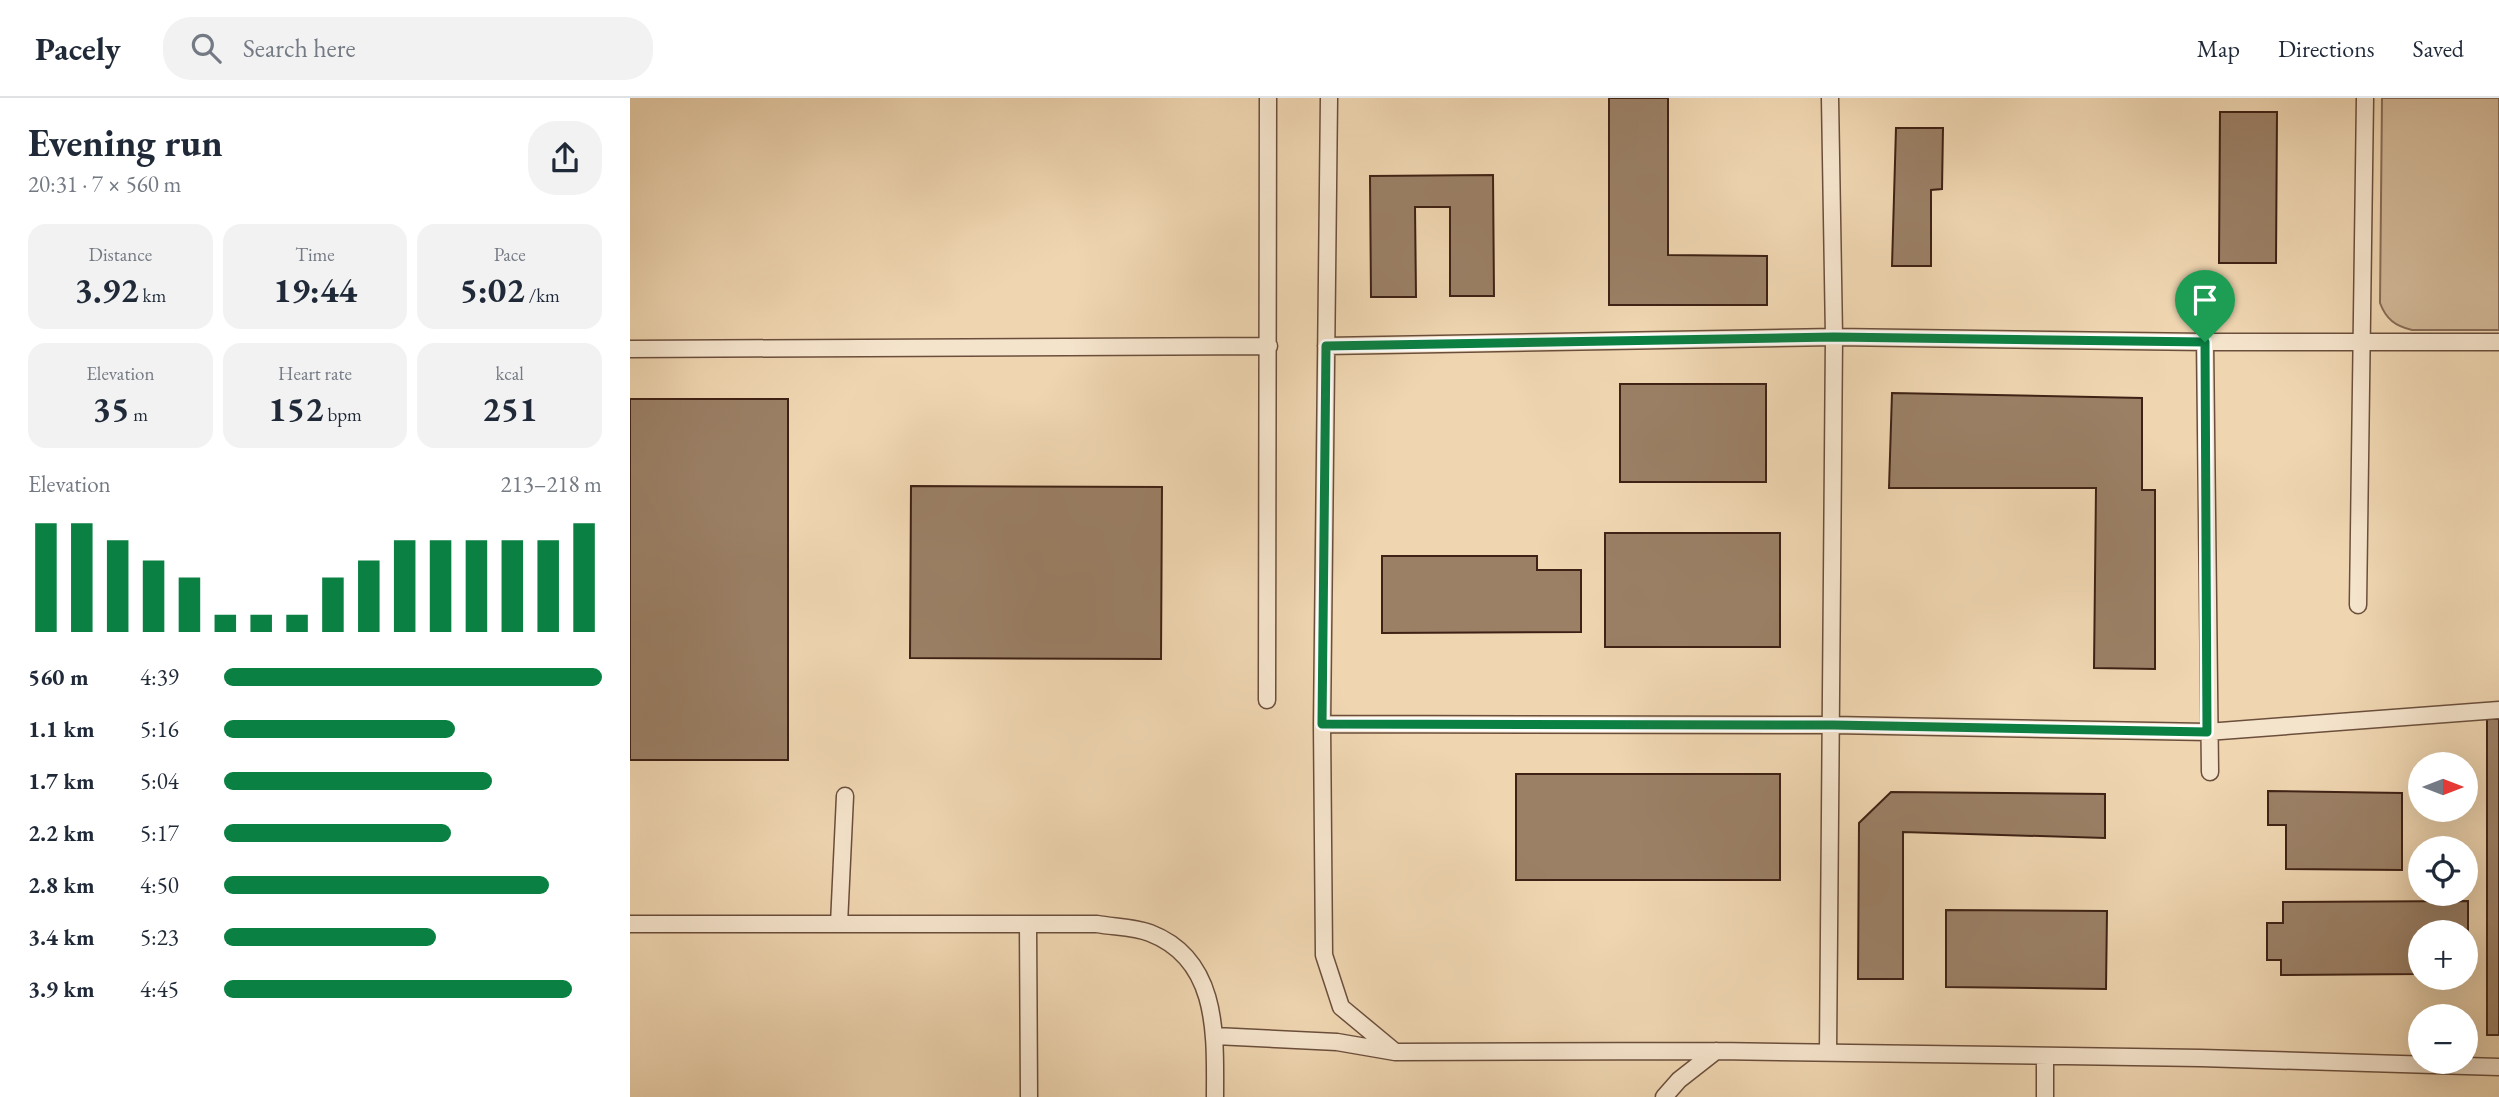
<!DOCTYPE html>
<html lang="en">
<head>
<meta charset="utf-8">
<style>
  :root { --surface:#fff; --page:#f2f2f3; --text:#1f2937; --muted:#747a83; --line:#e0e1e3; --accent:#0b8043 }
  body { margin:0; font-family:"EB Garamond",serif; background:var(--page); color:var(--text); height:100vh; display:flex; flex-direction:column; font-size:26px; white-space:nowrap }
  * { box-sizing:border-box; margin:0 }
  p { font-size:23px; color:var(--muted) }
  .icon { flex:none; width:38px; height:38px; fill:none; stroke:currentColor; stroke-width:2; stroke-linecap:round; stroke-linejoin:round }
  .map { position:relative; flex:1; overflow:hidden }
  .panel { display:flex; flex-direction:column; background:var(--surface); width:630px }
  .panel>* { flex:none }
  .needle { width:46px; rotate:90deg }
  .tools { position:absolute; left:1778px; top:654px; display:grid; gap:14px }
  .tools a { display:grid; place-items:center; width:70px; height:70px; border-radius:50%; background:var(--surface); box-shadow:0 7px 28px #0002; font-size:35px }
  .pin { position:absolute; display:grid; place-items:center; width:60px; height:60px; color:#fff; margin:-72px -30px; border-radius:50% 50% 50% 0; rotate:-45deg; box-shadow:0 0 7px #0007 }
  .pin .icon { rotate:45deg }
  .round { display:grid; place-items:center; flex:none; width:74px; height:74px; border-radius:28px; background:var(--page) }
  .headline { display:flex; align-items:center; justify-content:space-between; height:119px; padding:0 28px }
  h1 { font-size:38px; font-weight:700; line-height:52px }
  .stats { display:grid; grid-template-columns:repeat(3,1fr); gap:10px; height:119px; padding:7px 28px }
  .stats div { display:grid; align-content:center; border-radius:18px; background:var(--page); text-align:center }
  .stats b { font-size:35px; font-weight:700 }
  .stats small { font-size:19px; font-weight:400 }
  .stats p { font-size:19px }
  .chart { height:196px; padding:14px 28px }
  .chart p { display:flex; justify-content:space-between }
  .chart svg { width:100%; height:126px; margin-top:7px; stroke:var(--accent); stroke-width:6 }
  ul { padding:0 28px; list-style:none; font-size:23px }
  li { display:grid; grid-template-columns:112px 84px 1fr; align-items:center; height:52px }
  li i { height:18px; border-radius:9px; background:var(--accent) }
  header { display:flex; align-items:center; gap:42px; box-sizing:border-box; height:98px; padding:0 35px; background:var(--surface); border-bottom:2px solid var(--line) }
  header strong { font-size:33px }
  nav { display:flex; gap:38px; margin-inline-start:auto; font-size:24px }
  .search { width:490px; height:63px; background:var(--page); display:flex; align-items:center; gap:18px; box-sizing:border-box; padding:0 24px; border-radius:28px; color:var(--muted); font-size:26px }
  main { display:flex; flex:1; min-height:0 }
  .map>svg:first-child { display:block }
</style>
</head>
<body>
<header>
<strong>Pacely</strong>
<div class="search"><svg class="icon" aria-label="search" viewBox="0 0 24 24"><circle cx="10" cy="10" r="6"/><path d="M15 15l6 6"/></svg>Search here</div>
<nav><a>Map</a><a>Directions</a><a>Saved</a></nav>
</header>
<main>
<section class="panel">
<div class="headline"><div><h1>Evening run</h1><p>20:31 · 7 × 560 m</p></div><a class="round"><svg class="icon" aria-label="share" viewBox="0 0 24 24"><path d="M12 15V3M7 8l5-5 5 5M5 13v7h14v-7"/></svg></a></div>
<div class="stats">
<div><p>Distance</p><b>3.92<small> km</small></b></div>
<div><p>Time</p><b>19:44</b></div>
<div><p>Pace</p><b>5:02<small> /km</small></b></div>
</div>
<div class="stats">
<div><p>Elevation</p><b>35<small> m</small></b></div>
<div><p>Heart rate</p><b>152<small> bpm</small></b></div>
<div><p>kcal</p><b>251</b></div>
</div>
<div class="chart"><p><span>Elevation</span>213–218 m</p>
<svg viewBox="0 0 160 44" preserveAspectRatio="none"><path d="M5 44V6M15 44V6M25 44V12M35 44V19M45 44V25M55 44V38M65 44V38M75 44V38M85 44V25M95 44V19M105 44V12M115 44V12M125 44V12M135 44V12M145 44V12M155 44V6"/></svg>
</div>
<ul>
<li><b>560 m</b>4:39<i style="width:100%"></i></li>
<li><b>1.1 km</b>5:16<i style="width:61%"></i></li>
<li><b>1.7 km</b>5:04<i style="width:71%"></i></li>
<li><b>2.2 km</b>5:17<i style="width:60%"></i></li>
<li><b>2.8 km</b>4:50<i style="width:86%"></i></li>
<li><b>3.4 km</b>5:23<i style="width:56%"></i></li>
<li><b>3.9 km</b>4:45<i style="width:92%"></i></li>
</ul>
</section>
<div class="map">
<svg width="1869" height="999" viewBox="0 0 1869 999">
  <rect width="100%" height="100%" fill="#efd6b1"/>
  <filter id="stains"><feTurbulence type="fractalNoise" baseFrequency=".00286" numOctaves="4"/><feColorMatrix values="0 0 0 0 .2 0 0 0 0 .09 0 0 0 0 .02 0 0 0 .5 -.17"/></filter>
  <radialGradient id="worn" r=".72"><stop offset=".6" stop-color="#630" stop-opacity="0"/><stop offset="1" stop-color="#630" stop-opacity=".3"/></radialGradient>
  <path fill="#d1b796" stroke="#886c56" stroke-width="2" d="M1752,0h117v232h-87c-17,-4 -26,-11 -32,-27z"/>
  <path fill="#9b8066" stroke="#3f2215" stroke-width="2" d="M979,0h59v157l99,1v49h-158z
    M1590,14h57l-1,151h-57z
    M1266,30h47l-1,61 -11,1v76h-39z
    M863,77l1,121h-44v-89h-35l1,90h-45l-1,-121z
    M990,286h146v98h-146z
    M1262,295l250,5v92h13v179l-61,-1 2,-180h-207z
    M0,301h158v361h-158z
    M281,388l251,1 -1,172 -251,-1z
    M975,435h175v114h-175z
    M752,458h155v14h44v62l-199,1z
    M1857,621h12v316h-12z
    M886,676h264v106h-264z
    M1638,693l134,2v77l-116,-1v-44h-18z
    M1261,694l214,2v44l-202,-6v147h-45l1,-156z
    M1838,803v41l-2,-9h-46v41l-139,1v-15h-14v-37h16v-21z
    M1316,812l161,1 -1,78 -160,-2z"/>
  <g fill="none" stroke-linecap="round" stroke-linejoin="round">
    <defs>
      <path id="service" d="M699,0l-7,626 511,1 374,7 292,-22
        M696,248l508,-9 371,5
        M0,251l639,-3
        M1728,507l7,-507
        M637,602l1,-602
        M692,626l2,231 17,52 53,44
        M1580,674l-5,-430h294
        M0,826h467c17,3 38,3 53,9 70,27 65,104 65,164
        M209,826l6,-128
        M398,826l1,173
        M585,938l122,6 58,10 321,-1 485,7 298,9
        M1198,955l6,-716 -4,-239
        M1415,960v39
        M1034,999l15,-17 37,-29"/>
    </defs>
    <use href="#service" stroke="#6b4f3c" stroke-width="19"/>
    <use href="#service" stroke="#f5e4cc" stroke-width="16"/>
  </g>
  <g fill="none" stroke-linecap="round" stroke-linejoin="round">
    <defs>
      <path id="route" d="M1204,239l371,5 2,390 -374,-7 -511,-1 4,-378z"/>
    </defs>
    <use href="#route" stroke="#fff" stroke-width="14"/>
    <use href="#route" stroke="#0b8043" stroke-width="9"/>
  </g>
  <rect width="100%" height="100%" filter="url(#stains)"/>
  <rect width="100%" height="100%" fill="url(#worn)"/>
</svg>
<div class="tools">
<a><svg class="needle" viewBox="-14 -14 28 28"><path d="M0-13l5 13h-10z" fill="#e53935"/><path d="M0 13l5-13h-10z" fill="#747a83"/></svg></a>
<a><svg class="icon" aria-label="locate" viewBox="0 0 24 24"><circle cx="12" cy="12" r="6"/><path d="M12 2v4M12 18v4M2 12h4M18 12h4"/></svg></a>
<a>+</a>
<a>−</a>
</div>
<div class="pin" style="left:1575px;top:244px;background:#1e9e55"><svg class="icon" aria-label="arrive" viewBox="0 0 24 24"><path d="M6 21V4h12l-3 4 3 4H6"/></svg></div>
</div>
</main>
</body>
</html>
